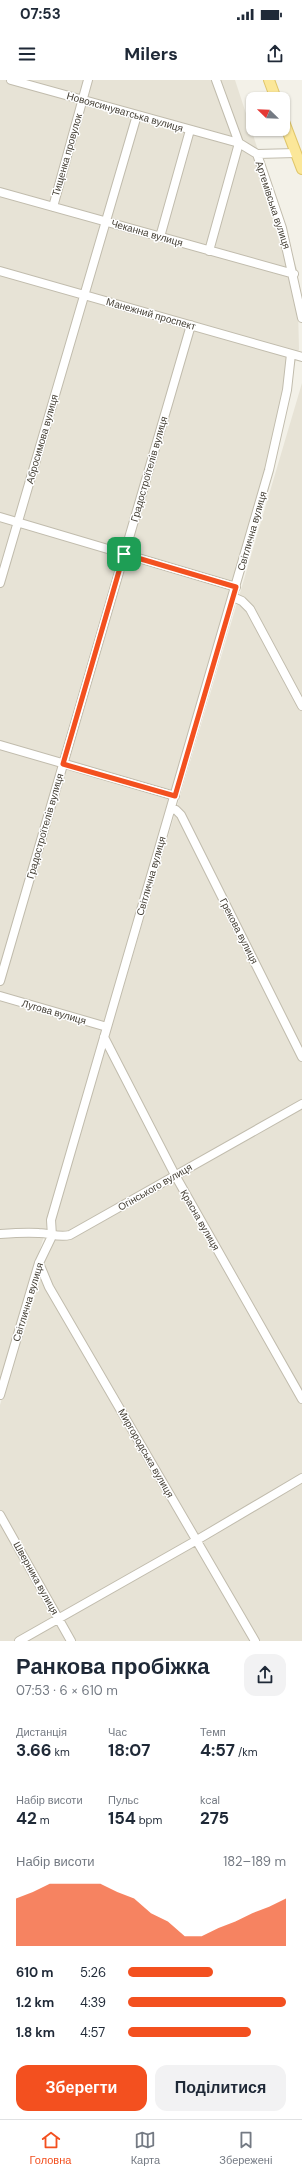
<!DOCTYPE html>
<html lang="uk">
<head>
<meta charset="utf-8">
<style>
  :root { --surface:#fff; --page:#f2f2f3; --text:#1f2937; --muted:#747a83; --line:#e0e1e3; --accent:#f3501f }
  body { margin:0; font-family:"DM Sans",sans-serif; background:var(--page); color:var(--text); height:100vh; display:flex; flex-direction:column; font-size:15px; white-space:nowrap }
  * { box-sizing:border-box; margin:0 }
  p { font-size:13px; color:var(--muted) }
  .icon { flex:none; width:22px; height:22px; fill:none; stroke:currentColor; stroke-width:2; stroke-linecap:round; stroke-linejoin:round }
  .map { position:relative; height:1561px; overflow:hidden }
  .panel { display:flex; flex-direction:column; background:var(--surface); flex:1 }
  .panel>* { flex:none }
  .needle { width:26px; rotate:293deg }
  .fabs { position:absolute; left:246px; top:12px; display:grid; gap:8px }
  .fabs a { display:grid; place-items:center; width:44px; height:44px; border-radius:8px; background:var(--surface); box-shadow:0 1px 3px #0004; font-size:20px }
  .pin { position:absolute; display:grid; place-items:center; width:34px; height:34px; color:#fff; margin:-17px; border-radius:8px; box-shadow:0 2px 6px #0006 }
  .round { display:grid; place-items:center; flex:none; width:42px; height:42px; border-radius:12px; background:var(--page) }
  .summary { display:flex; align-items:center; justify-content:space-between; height:68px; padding:0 16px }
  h1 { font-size:22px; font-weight:700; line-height:30px }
  .metrics { display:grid; grid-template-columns:repeat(3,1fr); gap:6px; height:68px; padding:4px 16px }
  .metrics div { display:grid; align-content:center }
  .metrics b { font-size:17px; font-weight:700 }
  .metrics small { font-size:11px; font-weight:400 }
  .metrics p { font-size:11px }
  .chart { height:112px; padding:8px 16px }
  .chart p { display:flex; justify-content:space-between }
  .chart svg { width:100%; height:72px; margin-top:4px; fill:var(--accent); opacity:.7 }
  .button { display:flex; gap:8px; margin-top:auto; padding:8px 16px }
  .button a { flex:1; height:46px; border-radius:12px; background:var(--accent); color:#fff; font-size:16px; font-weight:700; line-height:46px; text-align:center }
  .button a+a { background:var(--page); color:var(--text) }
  ul { padding:0 16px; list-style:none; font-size:13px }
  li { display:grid; grid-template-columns:64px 48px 1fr; align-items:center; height:30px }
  li i { height:10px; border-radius:5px; background:var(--accent) }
  .status { display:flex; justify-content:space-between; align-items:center; height:28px; padding:0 20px; background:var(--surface); direction:ltr }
  .status svg { height:11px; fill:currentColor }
  header { display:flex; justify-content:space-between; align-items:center; height:52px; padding:0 16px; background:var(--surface); font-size:18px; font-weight:700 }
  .menu { display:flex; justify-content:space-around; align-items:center; height:56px; border-top:1px solid var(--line); background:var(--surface); font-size:11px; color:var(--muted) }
  .menu a { display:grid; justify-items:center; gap:2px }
  .menu .active { color:var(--accent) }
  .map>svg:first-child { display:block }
</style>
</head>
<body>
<div class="status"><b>07:53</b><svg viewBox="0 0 49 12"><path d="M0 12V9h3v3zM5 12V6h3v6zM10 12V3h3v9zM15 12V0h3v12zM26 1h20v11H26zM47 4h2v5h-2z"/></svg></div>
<header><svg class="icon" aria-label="menu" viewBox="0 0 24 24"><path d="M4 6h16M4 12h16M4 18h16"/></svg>Milers<svg class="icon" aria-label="share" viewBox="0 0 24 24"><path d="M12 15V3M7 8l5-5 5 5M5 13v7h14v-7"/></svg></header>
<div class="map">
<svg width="302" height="1561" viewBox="0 0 302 1561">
  <rect width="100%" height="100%" fill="#f3f1e8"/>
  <path fill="#e7e3d6" d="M0,0h235l62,189 2,80 -157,559 -142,475z
    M302,303v1258h-302v-236z"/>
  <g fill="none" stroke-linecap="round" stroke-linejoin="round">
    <defs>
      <path id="minor" d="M11,0l228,63 18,11 25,74 20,90
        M216,0l23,63
        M257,74l39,-1
        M0,112l294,82
        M53,127l35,-127
        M160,157l30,-107
        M209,171l30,-108
        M0,191l302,86
        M0,437l236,70
        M0,503l137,-468
        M233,517l9,4 8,8 52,97
        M0,665l175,51
        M171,729l5,1 5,5 121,242
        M0,901l191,-656
        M0,916l107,31
        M104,957l71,138 127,224
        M0,1154c13,-1 26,-2 39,-1 11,0 19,5 31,2l232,-131
        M39,1183l10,24 206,354
        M0,1315l39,-132 13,-27 -1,-16 218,-750 18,-80 4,-36
        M0,1435l71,126
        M19,1561l178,-101 105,-62"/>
      <path id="major" d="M269,0l7,19
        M283,39l19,50"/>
    </defs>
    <use href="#minor" stroke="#c1bcad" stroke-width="10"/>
    <use href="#major" stroke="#e0c669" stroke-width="12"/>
    <use href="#minor" stroke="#fff" stroke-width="8"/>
    <use href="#major" stroke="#fbe799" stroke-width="10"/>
  </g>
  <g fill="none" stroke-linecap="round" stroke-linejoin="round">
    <defs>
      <path id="route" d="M124,474l112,33 -61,209 -112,-32z"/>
    </defs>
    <use href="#route" stroke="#fff" stroke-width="8"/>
    <use href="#route" stroke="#f3501f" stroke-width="5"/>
  </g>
  <g text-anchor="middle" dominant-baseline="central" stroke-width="3" stroke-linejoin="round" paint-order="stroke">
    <g font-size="10" fill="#464137" stroke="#fff">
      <text transform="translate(125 32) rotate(16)">Новоясинуватська вулиця</text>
      <text transform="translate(67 75) rotate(-74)">Тищенка провулок</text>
      <text transform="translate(273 125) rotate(72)">Артемівська вулиця</text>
      <text transform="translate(147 153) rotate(16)">Чеканна вулиця</text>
      <text transform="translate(151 234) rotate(16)">Манежний проспект</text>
      <text transform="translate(42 359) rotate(-74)">Абросимова вулиця</text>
      <text transform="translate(149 389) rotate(-74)">Градостроїтелiв вулиця</text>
      <text transform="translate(252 451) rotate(-74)">Світлична вулиця</text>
      <text transform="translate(45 746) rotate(-74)">Градостроїтелiв вулиця</text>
      <text transform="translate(151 796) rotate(-74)">Світлична вулиця</text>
      <text transform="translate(239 851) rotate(63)">Грекова вулиця</text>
      <text transform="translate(54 932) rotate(16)">Лугова вулиця</text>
      <text transform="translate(155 1107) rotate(-30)">Огінського вулиця</text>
      <text transform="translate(200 1140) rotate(60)">Красна вулиця</text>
      <text transform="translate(28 1222) rotate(-73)">Світлична вулиця</text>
      <text transform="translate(146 1373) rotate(60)">Миргородська вулиця</text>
      <text transform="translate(36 1498) rotate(61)">Шверника вулиця</text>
    </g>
  </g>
</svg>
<div class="fabs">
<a><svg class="needle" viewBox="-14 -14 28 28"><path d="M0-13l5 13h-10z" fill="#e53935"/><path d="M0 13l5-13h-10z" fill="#747a83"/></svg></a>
</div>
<div class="pin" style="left:124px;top:474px;background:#1e9e55"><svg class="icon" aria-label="arrive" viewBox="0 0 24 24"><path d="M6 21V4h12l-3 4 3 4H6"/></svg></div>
</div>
<section class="panel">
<div class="summary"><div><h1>Ранкова пробіжка</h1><p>07:53 · 6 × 610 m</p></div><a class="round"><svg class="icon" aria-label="share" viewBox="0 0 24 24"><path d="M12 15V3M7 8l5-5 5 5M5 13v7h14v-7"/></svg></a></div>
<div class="metrics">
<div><p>Дистанція</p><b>3.66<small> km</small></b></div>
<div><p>Час</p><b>18:07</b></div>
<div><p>Темп</p><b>4:57<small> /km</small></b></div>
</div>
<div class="metrics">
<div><p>Набір висоти</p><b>42<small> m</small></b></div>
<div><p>Пульс</p><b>154<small> bpm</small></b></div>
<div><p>kcal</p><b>275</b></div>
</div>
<div class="chart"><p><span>Набір висоти</span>182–189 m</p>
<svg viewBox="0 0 160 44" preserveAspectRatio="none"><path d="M0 44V15L10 11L20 6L30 6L40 6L50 6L60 11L70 15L80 24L90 29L100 38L110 38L120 33L130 29L140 24L150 20L160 15V44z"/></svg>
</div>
<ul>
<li><b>610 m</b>5:26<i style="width:54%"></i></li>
<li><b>1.2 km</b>4:39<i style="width:100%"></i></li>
<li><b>1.8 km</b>4:57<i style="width:78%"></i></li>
</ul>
<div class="button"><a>Зберегти</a><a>Поділитися</a></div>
</section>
<nav class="menu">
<a class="active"><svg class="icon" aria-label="home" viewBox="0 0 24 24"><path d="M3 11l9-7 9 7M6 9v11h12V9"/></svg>Головна</a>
<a><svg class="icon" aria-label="map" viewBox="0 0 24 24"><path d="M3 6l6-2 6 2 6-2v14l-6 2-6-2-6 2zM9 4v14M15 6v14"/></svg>Карта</a>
<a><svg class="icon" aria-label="saved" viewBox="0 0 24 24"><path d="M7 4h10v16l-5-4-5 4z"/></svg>Збережені</a>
</nav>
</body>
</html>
